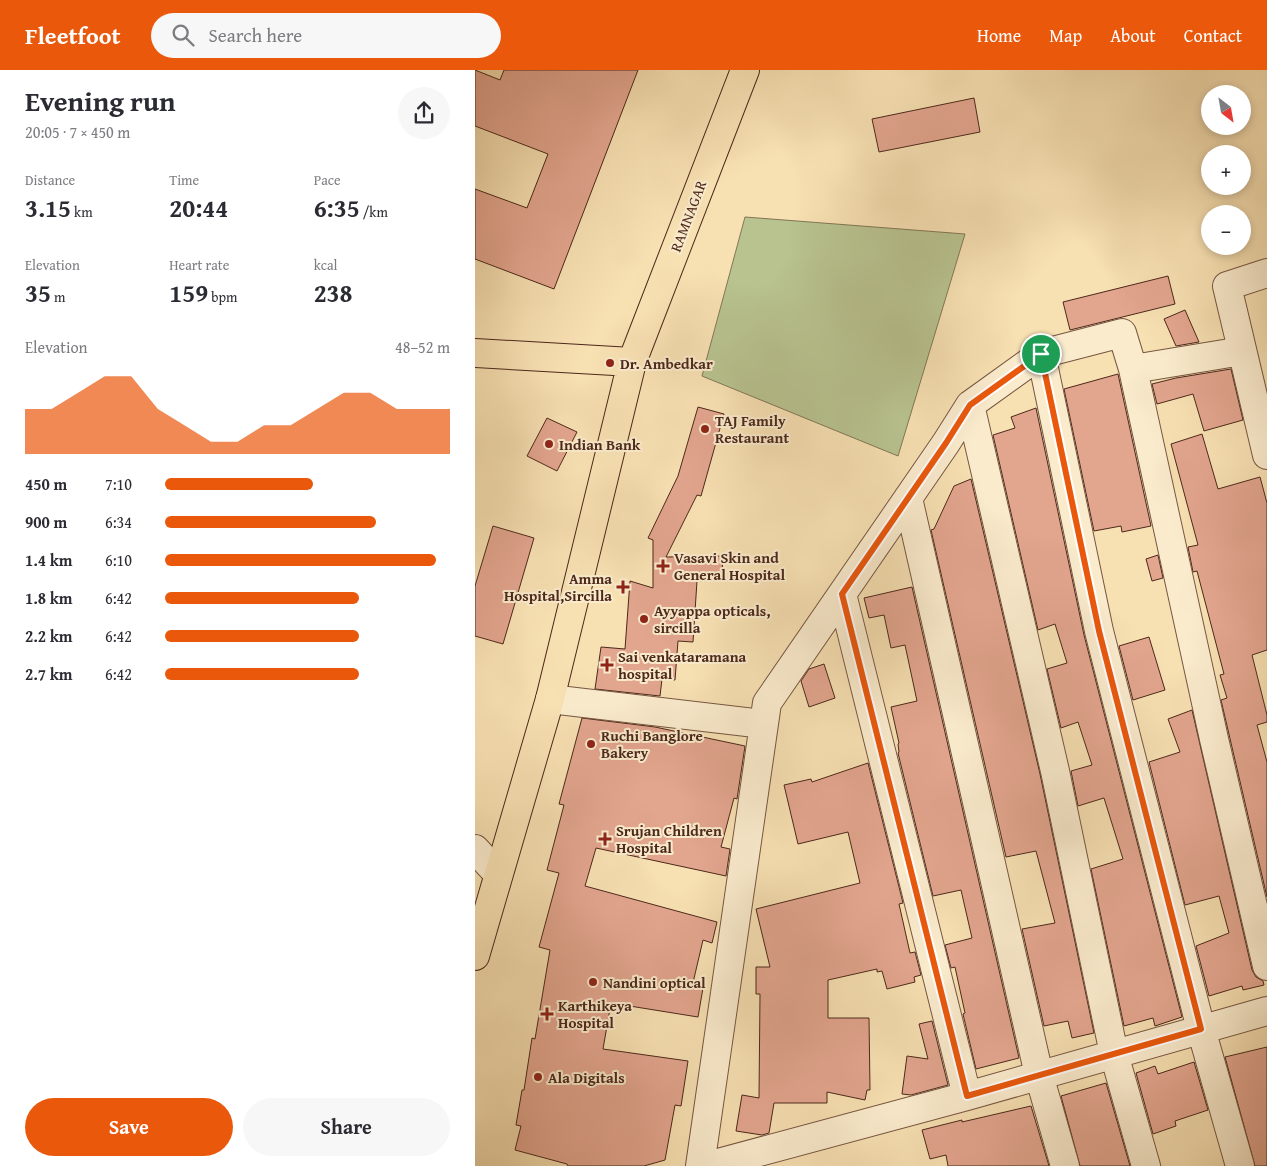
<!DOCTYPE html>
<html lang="en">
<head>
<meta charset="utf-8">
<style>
  :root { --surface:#fff; --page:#f7f7f7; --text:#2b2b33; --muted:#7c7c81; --accent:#ea580c }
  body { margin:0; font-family:"Gentium Book Plus",serif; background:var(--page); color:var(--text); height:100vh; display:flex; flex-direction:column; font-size:19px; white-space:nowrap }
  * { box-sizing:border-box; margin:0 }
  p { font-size:16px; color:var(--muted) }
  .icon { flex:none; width:28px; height:28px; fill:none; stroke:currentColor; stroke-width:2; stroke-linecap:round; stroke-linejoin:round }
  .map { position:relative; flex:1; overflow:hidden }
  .side { display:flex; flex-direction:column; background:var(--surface); width:475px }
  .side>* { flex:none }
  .needle { width:32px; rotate:149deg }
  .controls { position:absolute; left:726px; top:15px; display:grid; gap:10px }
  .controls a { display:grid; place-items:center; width:50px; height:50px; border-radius:50%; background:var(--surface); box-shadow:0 2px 8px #0003; font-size:25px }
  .pin { position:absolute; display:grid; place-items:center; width:42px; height:42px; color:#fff; margin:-21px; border:2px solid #fff; border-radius:50%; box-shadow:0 1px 5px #0007 }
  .round { display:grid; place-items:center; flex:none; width:52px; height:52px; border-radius:26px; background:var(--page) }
  .headline { display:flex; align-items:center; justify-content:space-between; height:85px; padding:0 25px }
  h1 { font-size:28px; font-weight:600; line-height:38px }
  .figures { display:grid; grid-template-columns:repeat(3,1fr); gap:8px; height:85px; padding:5px 25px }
  .figures div { display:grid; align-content:center }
  .figures b { font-size:25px; font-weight:600 }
  .figures small { font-size:14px; font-weight:400 }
  .figures p { font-size:14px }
  .chart { height:140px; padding:10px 25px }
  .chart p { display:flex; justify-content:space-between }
  .chart svg { width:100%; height:90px; margin-top:5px; fill:var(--accent); opacity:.7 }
  .primary-button { display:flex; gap:10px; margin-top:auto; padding:10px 25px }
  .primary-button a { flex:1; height:58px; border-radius:30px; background:var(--accent); color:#fff; font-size:20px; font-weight:600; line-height:58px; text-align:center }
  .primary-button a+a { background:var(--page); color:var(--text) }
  ul { padding:0 25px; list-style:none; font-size:16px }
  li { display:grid; grid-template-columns:80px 60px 1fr; align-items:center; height:38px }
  li i { height:12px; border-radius:6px; background:var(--accent) }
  header { display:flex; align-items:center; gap:30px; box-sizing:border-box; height:70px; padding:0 25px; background:var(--accent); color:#fff }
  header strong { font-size:24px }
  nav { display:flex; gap:28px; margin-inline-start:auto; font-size:18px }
  .search { width:350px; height:45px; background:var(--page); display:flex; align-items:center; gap:12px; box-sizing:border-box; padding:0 18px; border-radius:28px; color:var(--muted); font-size:19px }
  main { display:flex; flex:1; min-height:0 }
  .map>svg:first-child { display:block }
</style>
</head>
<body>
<header>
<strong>Fleetfoot</strong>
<div class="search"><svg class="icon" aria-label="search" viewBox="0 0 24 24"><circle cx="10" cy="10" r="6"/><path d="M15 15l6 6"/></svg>Search here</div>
<nav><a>Home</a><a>Map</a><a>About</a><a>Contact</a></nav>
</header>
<main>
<section class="side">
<div class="headline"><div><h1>Evening run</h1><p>20:05 · 7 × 450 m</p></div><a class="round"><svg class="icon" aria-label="share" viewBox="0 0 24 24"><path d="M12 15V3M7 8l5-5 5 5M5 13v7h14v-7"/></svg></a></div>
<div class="figures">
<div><p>Distance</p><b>3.15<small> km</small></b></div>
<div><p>Time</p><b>20:44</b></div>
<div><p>Pace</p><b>6:35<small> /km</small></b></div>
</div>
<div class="figures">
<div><p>Elevation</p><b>35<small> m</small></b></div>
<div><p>Heart rate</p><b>159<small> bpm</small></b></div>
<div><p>kcal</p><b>238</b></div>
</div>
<div class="chart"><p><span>Elevation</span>48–52 m</p>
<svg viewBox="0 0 160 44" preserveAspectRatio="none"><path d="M0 44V22L10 22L20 14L30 6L40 6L50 22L60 30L70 38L80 38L90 30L100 30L110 22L120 14L130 14L140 22L150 22L160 22V44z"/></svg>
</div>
<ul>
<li><b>450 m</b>7:10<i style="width:52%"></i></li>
<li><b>900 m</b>6:34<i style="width:74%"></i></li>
<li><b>1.4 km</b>6:10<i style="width:95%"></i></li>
<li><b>1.8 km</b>6:42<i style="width:68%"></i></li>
<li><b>2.2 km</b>6:42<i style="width:68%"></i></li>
<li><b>2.7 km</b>6:42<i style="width:68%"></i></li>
</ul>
<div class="primary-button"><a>Save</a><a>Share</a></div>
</section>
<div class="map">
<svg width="792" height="1096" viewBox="0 0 792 1096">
  <rect width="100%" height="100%" fill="#f7e0b2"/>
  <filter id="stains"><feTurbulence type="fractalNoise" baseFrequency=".004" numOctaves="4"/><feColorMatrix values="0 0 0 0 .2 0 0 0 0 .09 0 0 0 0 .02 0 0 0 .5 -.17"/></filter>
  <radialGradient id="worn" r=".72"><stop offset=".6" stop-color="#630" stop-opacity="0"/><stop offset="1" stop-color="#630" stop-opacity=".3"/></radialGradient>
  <path fill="#b8c390" stroke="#827656" d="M270,147l220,17 -67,222 -196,-80z"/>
  <path fill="#e2a58e" stroke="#4c281b" d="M0,0l25,10 4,-10h134l-84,219 -79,-30v-70l52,19 21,-54 -73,-28z
    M499,28l6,34 -101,20 -7,-33z
    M693,206l7,28 -105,26 -7,-28z
    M710,240l14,32 -23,4 -12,-27z
    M756,299l12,51 -39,11 -11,-37 -36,10 -5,-20 24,-6z
    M643,304l33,152 -29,6 -1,-6 -27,5 -30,-142z
    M223,337l26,7 -23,82 -4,-1 -31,62 56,-1 1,24 -26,1 -4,61 -15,-1 -3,39 -13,-1 -2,17 -65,-7 6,-42 24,2 5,-68 23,7v-48l-5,-2 30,-62z
    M561,338l48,227 98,382 -27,9 -2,-8 -29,8 -33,-157 32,-10 -19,-61 -26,8 -7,-35 21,-6 -14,-43 -17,6 -14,-59 20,-6 -12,-39 -17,6 -45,-195 22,-7 -4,-11z
    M72,348l30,14 -20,39 -30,-15z
    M727,364l16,55 42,-12 7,26v147l-15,5 15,60v7l-10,3 10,37v135l-46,-197 6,-2 -7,-23 4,-1 -27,-103 -4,1 -5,-25 10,-2 -27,-101z
    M496,409l69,295 54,259 -22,5 -4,-17 -24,5 -22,-97 33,-6 -19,-72 -30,6 -75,-327 3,-1 20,-43z
    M18,456l41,12 -31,106 -28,-8v-50z
    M683,485l5,23 -11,3 -6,-22z
    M437,517l107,471 -43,11 -13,-55 2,-1 -10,-46 -4,1 -6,-23 27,-7 -11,-48 -28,6 -35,-143 1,-1 -1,-8 1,-1 -8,-36 26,-6 -12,-56 -14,3 -7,-33 -15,3 -5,-20z
    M674,567l16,53 -32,10 -14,-54z
    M349,594l11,34 -26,9 -8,-26 8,-12z
    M717,640l60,260 4,7 7,4 1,4 -21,5 -1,-4 -33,10 -13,-50 33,-13 -10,-37 -34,9 -36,-143 31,-10 -12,-33z
    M107,648l73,9 90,19 -8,53 -3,-1 -13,49 9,2 -4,27 -130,-28 -11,38 132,36 -5,21 -9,-3 -11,47 11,1 -5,29 -87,-14 -8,46 85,12 -7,45 -6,-1 -10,55 -21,6h-76l-1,-2 -52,-14 6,-24 -5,-1 6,-35h2l8,-52 3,1 15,-89 -11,-3 20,-74 -12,-3 17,-65 -5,-1z
    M393,693l35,140 -4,1 11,49 5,-1 6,23 -7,2 1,5 -28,7 -5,-18 -5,1v-3l-49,11v38h41l1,72h-3l-2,10 -38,-8v11h-53l-5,30 -7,2 -26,-4 6,-36 17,3 1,-104h-4v-27h14l-14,-58 104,-26 -12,-51 -50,12 -14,-59 27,-6 1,3z
    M457,951l16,64 -37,10 -9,-1 5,-38 21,3 -9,-35z
    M792,977v119h-12l-30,-109z
    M719,992l14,48 -33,11 1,5 -23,8 -17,-61 19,-7 3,8z
    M631,1013l24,83h-50l-19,-70z
    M556,1036l18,60h-101l-2,-11 -16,4 -8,-29 40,-10v2z"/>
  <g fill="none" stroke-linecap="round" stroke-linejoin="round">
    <defs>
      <path id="street" d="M792,203l-40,13 40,169
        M566,284l58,277 102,398 39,137
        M658,299l81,370 53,227
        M495,335l85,366 59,283 32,112
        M433,428l131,577 26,91
        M367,524l125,502
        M75,629l214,25
        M0,779l23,25
        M225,1096l67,-463 179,-260 24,-38 71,-51 81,-21 11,36 109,-18
        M232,1096l260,-70 300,-85"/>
      <path id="primary" d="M0,283l157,9
        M0,886l75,-257 82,-337 113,-292"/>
    </defs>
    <use href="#street" stroke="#775641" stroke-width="30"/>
    <use href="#primary" stroke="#4c281b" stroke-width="30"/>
    <use href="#street" stroke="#faebcd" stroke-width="28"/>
    <use href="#primary" stroke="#f7e0b2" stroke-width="28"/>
  </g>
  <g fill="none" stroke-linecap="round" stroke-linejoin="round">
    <defs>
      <path id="route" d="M566,284l58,277 102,398 -234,67 -125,-502 104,-151 24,-38z"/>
    </defs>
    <use href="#route" stroke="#fff" stroke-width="10"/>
    <use href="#route" stroke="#ea580c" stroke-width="6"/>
  </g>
  <g fill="#8f2418" stroke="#faebcd" stroke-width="2">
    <circle cx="135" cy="293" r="5"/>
    <circle cx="230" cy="359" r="5"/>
    <circle cx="74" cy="374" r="5"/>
    <path d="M185.5 488.5h5v5h5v5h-5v5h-5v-5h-5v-5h5z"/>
    <path d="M145.5 509.5h5v5h5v5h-5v5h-5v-5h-5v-5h5z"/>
    <circle cx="169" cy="549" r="5"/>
    <path d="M129.5 587.5h5v5h5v5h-5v5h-5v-5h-5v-5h5z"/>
    <circle cx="116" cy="674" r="5"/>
    <path d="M127.5 761.5h5v5h5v5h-5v5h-5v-5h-5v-5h5z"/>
    <circle cx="118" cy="912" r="5"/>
    <path d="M69.5 936.5h5v5h5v5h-5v5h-5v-5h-5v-5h5z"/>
    <circle cx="63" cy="1007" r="5"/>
  </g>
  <g text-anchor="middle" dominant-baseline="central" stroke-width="4" stroke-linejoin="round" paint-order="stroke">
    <g font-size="15" fill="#4c281b" stroke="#faebcd">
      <text transform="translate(213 146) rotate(-69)">RAMNAGAR</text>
    </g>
    <g font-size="15" font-weight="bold" fill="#4c281b" stroke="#faebcd" text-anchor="start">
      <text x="145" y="293">Dr. Ambedkar</text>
      <text x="240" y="350">TAJ Family<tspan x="240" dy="17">Restaurant</tspan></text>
      <text x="84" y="374">Indian Bank</text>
      <text x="199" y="487">Vasavi Skin and<tspan x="199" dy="17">General Hospital</tspan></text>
      <text x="137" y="508" text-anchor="end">Amma<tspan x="137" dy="17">Hospital,Sircilla</tspan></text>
      <text x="179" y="540">Ayyappa opticals,<tspan x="179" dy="17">sircilla</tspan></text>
      <text x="143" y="586">Sai venkataramana<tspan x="143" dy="17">hospital</tspan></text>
      <text x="126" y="665">Ruchi Banglore<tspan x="126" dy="17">Bakery</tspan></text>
      <text x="141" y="760">Srujan Children<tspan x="141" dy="17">Hospital</tspan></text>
      <text x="128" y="912">Nandini optical</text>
      <text x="83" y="935">Karthikeya<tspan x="83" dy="17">Hospital</tspan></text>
      <text x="73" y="1007">Ala Digitals</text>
    </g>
  </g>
  <rect width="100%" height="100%" filter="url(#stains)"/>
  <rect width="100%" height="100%" fill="url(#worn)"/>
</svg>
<div class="controls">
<a><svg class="needle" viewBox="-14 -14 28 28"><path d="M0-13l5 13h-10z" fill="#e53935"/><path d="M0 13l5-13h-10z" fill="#7c7c81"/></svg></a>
<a>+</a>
<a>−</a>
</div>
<div class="pin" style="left:566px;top:284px;background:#1e9e55"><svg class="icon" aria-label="arrive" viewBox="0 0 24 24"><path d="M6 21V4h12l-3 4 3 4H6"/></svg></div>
</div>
</main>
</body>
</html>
